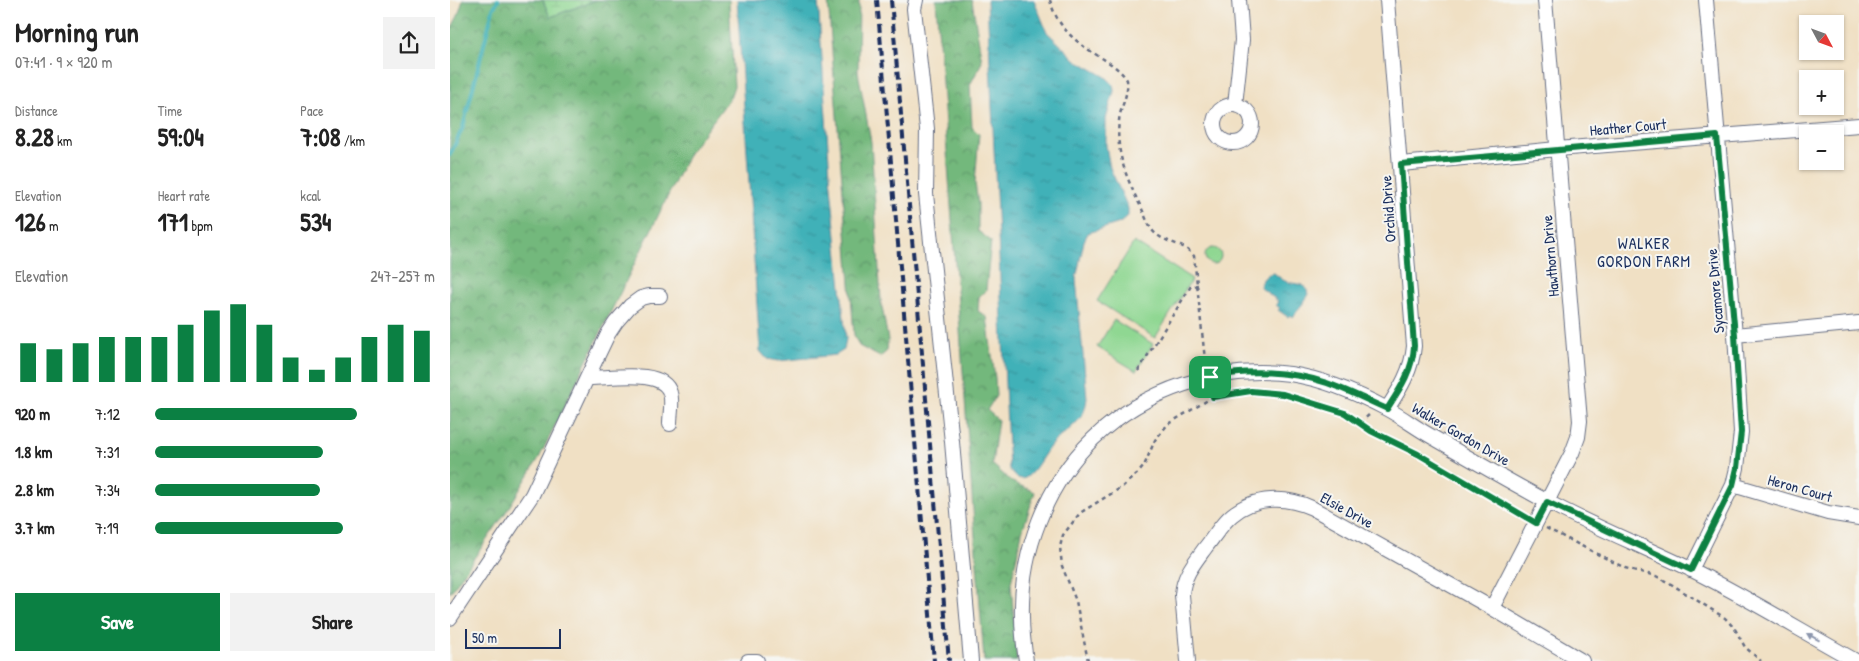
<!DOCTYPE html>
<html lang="en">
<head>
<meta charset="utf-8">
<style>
  :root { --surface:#fff; --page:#f2f2f2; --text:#222; --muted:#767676; --accent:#0b8043 }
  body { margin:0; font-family:"Patrick Hand",sans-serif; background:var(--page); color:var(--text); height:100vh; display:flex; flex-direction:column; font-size:19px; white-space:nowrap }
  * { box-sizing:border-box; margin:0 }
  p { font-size:16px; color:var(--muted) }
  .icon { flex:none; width:28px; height:28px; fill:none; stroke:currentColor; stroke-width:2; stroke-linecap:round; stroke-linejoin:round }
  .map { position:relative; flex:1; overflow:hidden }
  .drawer { display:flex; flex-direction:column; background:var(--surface); width:450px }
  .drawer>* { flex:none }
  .needle { width:32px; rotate:131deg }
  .tools { position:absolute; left:1349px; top:15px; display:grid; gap:10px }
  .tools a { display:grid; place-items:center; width:45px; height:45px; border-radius:0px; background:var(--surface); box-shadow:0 1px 4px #0004; font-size:25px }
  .scale { position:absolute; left:15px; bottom:12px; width:96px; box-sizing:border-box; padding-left:5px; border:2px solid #1b2f5e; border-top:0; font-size:14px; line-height:18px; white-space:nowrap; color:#1b2f5e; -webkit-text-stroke:4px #f6f6f2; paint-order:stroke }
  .pin { position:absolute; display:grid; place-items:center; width:42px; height:42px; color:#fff; margin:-21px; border-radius:10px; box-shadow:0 2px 8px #0006 }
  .round { display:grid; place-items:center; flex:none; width:52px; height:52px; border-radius:0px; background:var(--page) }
  .head { display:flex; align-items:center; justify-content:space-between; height:85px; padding:0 15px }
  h1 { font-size:28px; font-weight:700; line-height:38px }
  .figures { display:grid; grid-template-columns:repeat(3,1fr); gap:8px; height:85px; padding:5px 15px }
  .figures div { display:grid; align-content:center }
  .figures b { font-size:25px; font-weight:700 }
  .figures small { font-size:14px; font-weight:400 }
  .figures p { font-size:14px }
  .chart { height:140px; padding:10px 15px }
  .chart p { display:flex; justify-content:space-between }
  .chart svg { width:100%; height:90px; margin-top:5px; stroke:var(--accent); stroke-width:6 }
  .button { display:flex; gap:10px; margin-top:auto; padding:10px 15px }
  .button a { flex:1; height:58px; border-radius:0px; background:var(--accent); color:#fff; font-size:20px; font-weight:700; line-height:58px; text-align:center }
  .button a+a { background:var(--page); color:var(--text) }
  ul { padding:0 15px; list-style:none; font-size:16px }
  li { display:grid; grid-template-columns:80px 60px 1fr; align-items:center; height:38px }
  li i { height:12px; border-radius:6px; background:var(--accent) }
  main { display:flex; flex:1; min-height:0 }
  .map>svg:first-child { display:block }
</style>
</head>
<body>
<main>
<section class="drawer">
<div class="head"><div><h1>Morning run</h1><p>07:41 · 9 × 920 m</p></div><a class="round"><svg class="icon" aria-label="share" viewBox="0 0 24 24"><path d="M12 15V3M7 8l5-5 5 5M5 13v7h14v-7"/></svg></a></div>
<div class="figures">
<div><p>Distance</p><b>8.28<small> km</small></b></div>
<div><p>Time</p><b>59:04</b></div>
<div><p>Pace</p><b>7:08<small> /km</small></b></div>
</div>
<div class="figures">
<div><p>Elevation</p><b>126<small> m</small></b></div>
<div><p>Heart rate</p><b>171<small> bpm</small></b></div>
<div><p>kcal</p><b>534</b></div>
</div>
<div class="chart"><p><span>Elevation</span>247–257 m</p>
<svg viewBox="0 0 160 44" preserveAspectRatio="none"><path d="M5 44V25M15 44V28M25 44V25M35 44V22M45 44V22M55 44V22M65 44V16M75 44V9M85 44V6M95 44V16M105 44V32M115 44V38M125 44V32M135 44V22M145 44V16M155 44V19"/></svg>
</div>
<ul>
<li><b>920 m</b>7:12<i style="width:72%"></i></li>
<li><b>1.8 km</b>7:31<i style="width:60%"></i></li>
<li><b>2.8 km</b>7:34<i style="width:59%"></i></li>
<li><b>3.7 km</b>7:19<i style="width:67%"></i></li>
</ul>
<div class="button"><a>Save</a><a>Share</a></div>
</section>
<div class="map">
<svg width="1409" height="661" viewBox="0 0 1409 661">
  <defs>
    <pattern id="forest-crowns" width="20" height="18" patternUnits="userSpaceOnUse" patternTransform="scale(1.25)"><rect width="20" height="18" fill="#73b87c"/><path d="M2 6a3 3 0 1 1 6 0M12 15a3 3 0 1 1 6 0" fill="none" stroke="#5e9669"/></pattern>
    <pattern id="wetland-marsh" width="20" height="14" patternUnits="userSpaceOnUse" patternTransform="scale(1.25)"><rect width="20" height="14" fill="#8fd792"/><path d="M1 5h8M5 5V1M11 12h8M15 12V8" fill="none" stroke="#7bb980"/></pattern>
    <pattern id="water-ripples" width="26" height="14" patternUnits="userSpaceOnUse" patternTransform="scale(1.25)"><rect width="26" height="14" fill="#40b1b8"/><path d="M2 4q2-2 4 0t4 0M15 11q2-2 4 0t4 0" fill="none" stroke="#359099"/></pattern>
  </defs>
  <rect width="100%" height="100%" fill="#f6f6f2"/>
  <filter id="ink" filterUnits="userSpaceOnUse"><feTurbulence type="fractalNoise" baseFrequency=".02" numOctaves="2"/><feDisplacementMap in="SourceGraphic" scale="10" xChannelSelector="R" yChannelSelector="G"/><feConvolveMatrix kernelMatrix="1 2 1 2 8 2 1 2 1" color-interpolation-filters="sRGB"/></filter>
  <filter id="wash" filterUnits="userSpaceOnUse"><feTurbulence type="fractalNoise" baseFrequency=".0096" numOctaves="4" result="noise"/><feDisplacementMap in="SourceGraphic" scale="20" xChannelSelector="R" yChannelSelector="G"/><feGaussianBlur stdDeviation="1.12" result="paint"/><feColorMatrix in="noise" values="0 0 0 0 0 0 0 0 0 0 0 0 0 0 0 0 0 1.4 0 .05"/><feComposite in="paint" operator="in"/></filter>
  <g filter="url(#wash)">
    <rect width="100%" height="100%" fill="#f0e0c4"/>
    <path fill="url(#forest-crowns)" stroke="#47746d" d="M13,0h80l7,17 46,-17h133l5,86 -4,12 -41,55 -150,305 -33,54 -56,81v-562l8,-15z
      M378,0h31l-1,72 13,70 10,159 7,39 -1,11 -7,6 -21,-11 -5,-11z
      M486,0h36l10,62 -12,23 2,42 7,7 -4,49 3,21v27l13,10 -5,49 -7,7 -1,14 9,6 8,61 1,18 -9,14 11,10 -6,44 20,18 23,10 -13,40 -11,51 6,78h-33z"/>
    <path fill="url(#wetland-marsh)" stroke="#558378" d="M93,0h53l-46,17z"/>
    <path fill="#8fd792" stroke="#558378" d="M684,242l58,37 -37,59 -58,-37z
      M755 256a8 8 0 1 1 16 0a8 8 0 1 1-16 0Z
      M664,320l39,24 -17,27 -39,-24z"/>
    <path fill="url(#water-ripples)" stroke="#2e708b" d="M287,0h81l12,176 16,163 -2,11 -8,5 -58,6 -11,-2 -7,-8z
      M537,0h47l13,32 29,28 30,17 7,7 1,7 -8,28v27l4,22 18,40v8l-8,7 -32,10 -4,8 -8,38 11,119c-1,7 -2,13 -6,19 -7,10 -20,18 -29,27 -8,9 -17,29 -27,34 -7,3 -12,-4 -16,-9z
      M824,273c4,3 8,7 13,9 11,3 20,0 21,14l-15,21 -3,-2 -2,2 -10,-7 2,-2 -4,-3 2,-4 -18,-14c1,-6 6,-14 14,-14z"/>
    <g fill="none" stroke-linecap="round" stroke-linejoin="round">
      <path stroke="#40b1b8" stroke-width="4" d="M0,155l13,-28 30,-118 5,-9"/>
    </g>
  </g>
  <g filter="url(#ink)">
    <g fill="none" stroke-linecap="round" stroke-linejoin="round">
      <defs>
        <path id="minor" d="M466,0l-2,9 13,120 -1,65 26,248 19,219
          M937,0l27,346c-2,24 -14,43 -27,63
          M764 124a19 19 0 1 1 38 0a19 19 0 1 1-38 0Z
          M785,105l7,-65 -3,-40
          M951,164l156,-15 302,-24
          M1285,335l124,-12
          M137,378c20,1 76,-11 83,15 3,9 0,21 0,31
          M1283,485l95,28 31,5
          M1241,570l42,-85 4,-17 4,-36 -6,-97 -29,-335
          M1042,608l80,-155 6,-16 2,-16 -35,-421
          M0,618l82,-123 55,-117 21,-44 8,-12 14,-16 11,-8 8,-2h11
          M298,661h9
          M576,661c-2,-14 -4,-29 -4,-44 -2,-64 24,-133 71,-178 52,-50 125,-74 197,-65 33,5 67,19 97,35 15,8 28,18 42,26 38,22 76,44 115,65 46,25 96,45 144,68 57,28 112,62 168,93
          M738,661l-6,-66c1,-19 12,-32 23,-47 9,-11 16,-24 27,-33 23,-19 54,-19 80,-7l180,100 90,53"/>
      </defs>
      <use href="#minor" stroke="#666d82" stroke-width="16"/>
      <path stroke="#666d82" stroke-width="2.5" stroke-dasharray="4 4" stroke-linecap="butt" d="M600,0c7,28 27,43 50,57 10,6 21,13 27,23 2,15 -7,27 -8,41 -4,32 9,61 23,88 3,7 6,15 10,21 11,14 32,12 42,26l11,104 2,6
        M688,371l53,-85 7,-1
        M910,423l10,-9
        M1096,528l79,40 31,8 15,8 54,34 10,11 10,18 16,14
        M638,661l-12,-60 -14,-35 -2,-19 3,-12 17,-22 42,-26 17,-15 5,-6 11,-26 13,-16 45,-27 38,-6 32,3 62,19 22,16 51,25 54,30 21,15 33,17"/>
      <use href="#minor" stroke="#fff" stroke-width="14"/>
      <path stroke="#1b2f5e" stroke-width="4" stroke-dasharray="8 4" stroke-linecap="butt" d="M427,0l57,661
        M441,0l58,661"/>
    </g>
    <defs><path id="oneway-solid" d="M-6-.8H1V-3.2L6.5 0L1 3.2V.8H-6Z" transform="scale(1.25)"/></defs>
    <use fill="#8d97ae" href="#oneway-solid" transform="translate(1363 637) rotate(-151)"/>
  </g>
  <g fill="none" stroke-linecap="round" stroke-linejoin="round" filter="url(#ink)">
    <defs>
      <path id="route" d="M1267,136l18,199 6,97 -4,36 -4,17 -42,85 -144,-68 -11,21 -118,-69 -47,-23 -26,-18 -62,-19 -32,-3 -38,6 -3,-20h1c37,-8 80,-6 116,6 20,7 40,17 60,26 13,-20 26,-39 27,-63l-13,-182z"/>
    </defs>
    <use href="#route" stroke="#fff" stroke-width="10"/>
    <use href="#route" stroke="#0b8043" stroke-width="6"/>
  </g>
  <g text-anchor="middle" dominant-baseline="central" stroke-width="4" stroke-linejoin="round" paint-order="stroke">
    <g font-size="15" fill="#1b2f5e" stroke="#f6f6f2">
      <text transform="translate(1178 127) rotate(-5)">Heather Court</text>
      <text transform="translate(938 209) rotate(-94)">Orchid Drive</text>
      <text transform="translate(1100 256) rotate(-95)">Hawthorn Drive</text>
      <text transform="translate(1265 291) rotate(-95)">Sycamore Drive</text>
      <text transform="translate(1011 434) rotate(30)">Walker Gordon Drive</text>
      <text transform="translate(1350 488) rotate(16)">Heron Court</text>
      <text transform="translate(897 510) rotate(29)">Elsie Drive</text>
    </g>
    <g font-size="16" letter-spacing="1" fill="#1b2f5e" stroke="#f6f6f2">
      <text x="1194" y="243">WALKER<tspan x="1194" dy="18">GORDON FARM</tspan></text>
    </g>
  </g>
</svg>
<div class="tools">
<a><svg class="needle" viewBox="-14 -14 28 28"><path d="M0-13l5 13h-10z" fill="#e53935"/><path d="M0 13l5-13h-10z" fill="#767676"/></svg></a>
<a>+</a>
<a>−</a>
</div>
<div class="scale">50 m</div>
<div class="pin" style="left:760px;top:377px;background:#1e9e55"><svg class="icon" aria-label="arrive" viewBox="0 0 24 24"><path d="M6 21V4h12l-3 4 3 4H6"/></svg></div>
</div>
</main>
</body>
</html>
